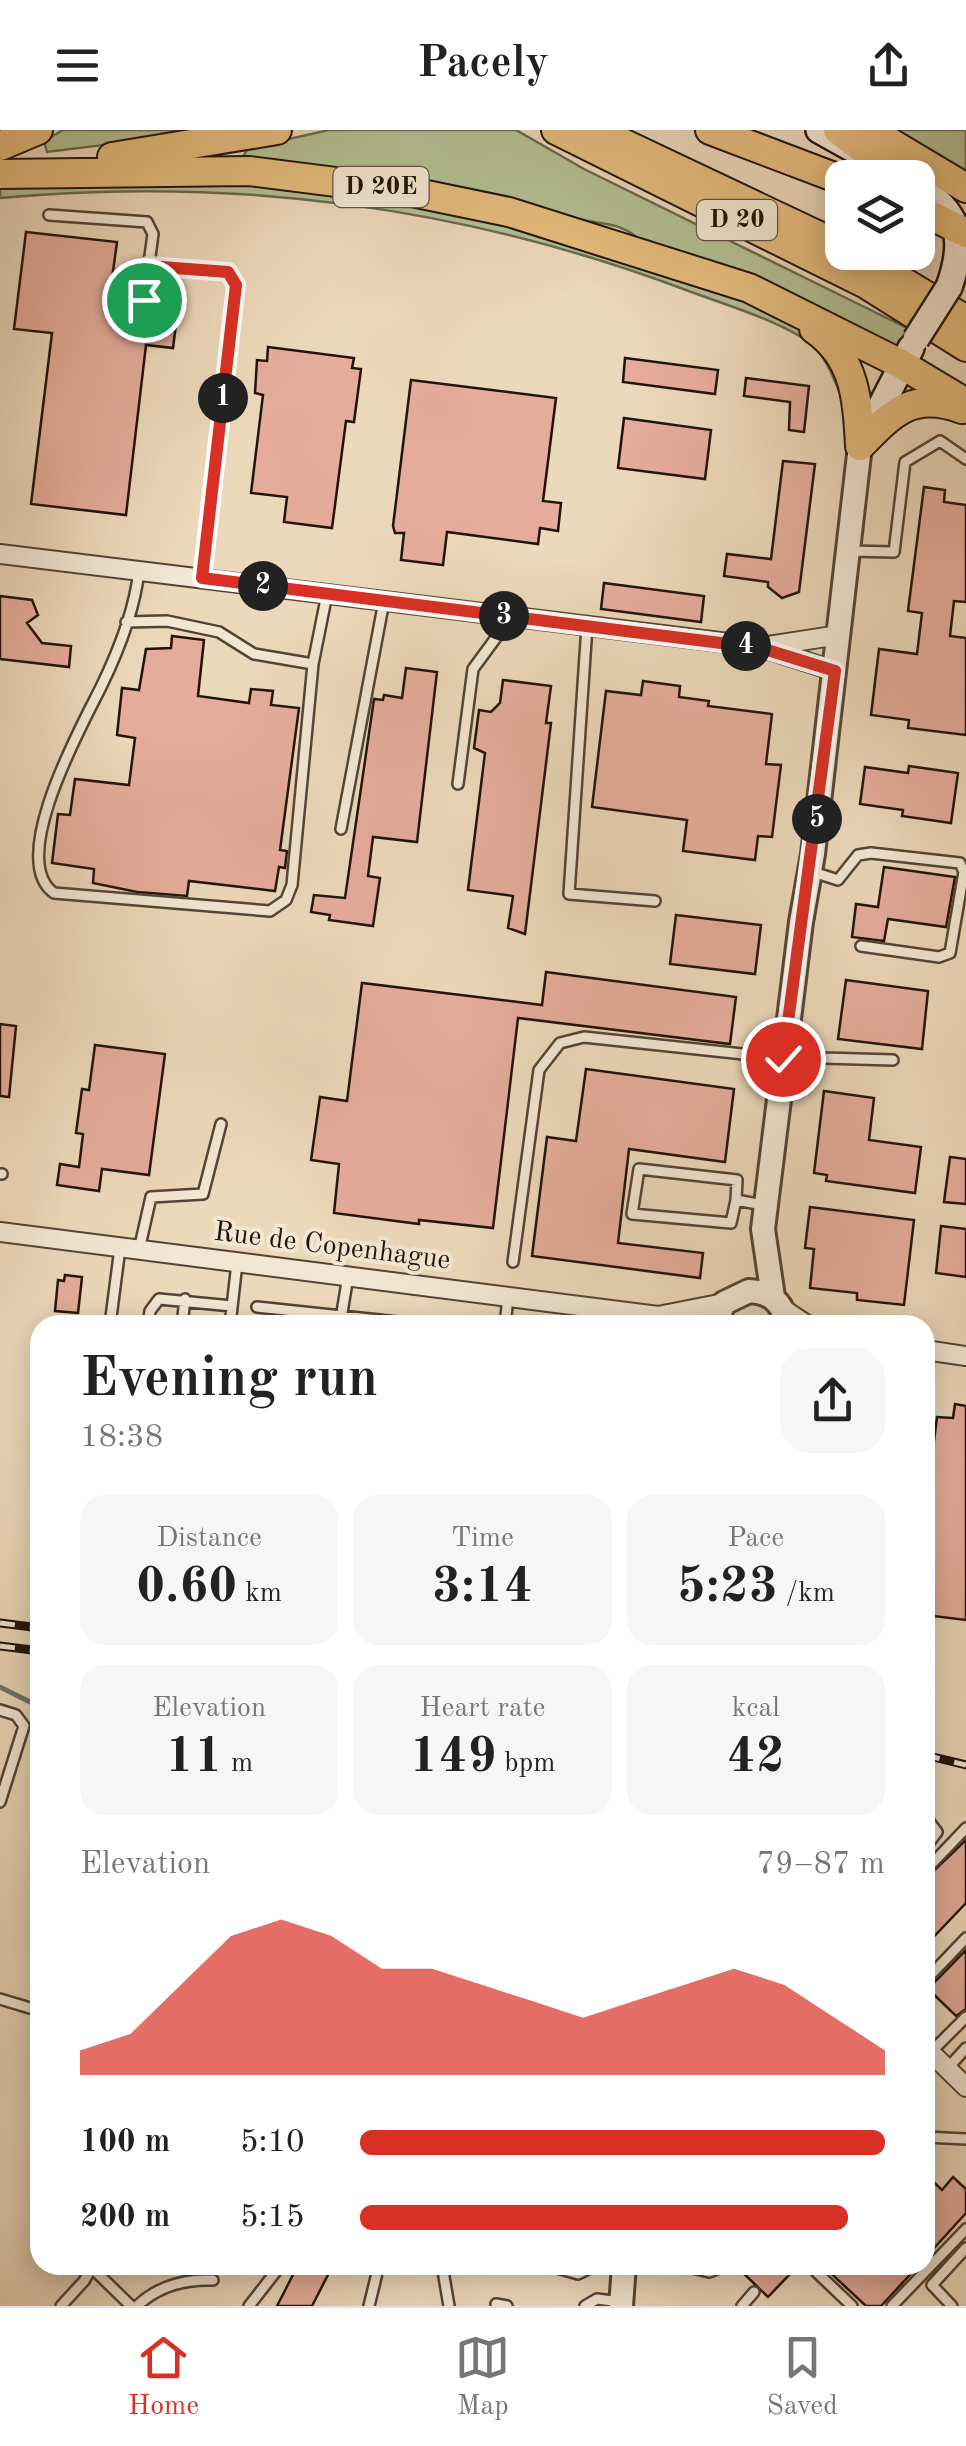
<!DOCTYPE html>
<html lang="en">
<head>
<meta charset="utf-8">
<style>
  :root { --surface:#fff; --page:#f6f6f6; --text:#222; --muted:#767676; --line:#e0e0e0; --accent:#d93025 }
  body { margin:0; font-family:"Old Standard TT",serif; background:var(--page); color:var(--text); height:100vh; display:flex; flex-direction:column; font-size:38px; white-space:nowrap }
  * { box-sizing:border-box; margin:0 }
  p { font-size:32px; color:var(--muted) }
  .icon { flex:none; width:55px; height:55px; fill:none; stroke:currentColor; stroke-width:2; stroke-linecap:round; stroke-linejoin:round }
  .map { position:relative; flex:1; overflow:hidden }
  .drawer { position:absolute; left:30px; top:1185px; width:905px; height:960px; display:flex; flex-direction:column; background:var(--surface); border-radius:30px; box-shadow:0 5px 25px #0003 }
  .drawer>* { flex:none }
  .fabs { position:absolute; left:825px; top:30px; display:grid; gap:20px }
  .fabs a { display:grid; place-items:center; width:110px; height:110px; border-radius:20px; background:var(--surface); box-shadow:0 5px 25px #0003; font-size:50px }
  .pin { position:absolute; display:grid; place-items:center; width:85px; height:85px; color:#fff; margin:-42px; border:5px solid #fff; border-radius:50%; box-shadow:0 2px 10px #0007 }
  .km { position:absolute; width:50px; height:50px; margin:-25px; border-radius:50%; background:#222; color:#fff; font-size:28px; line-height:50px; text-align:center }
  .round { display:grid; place-items:center; flex:none; width:105px; height:105px; border-radius:30px; background:var(--page) }
  .head { display:flex; align-items:center; justify-content:space-between; height:170px; padding:0 50px }
  h1 { font-size:55px; font-weight:700; line-height:75px }
  .figures { display:grid; grid-template-columns:repeat(3,1fr); gap:15px; height:170px; padding:10px 50px }
  .figures div { display:grid; align-content:center; border-radius:25px; background:var(--page); text-align:center }
  .figures b { font-size:50px; font-weight:700 }
  .figures small { font-size:28px; font-weight:400 }
  .figures p { font-size:28px }
  .chart { height:280px; padding:20px 50px }
  .chart p { display:flex; justify-content:space-between }
  .chart svg { width:100%; height:180px; margin-top:10px; fill:var(--accent); opacity:.7 }
  ul { padding:0 50px; list-style:none; font-size:32px }
  li { display:grid; grid-template-columns:160px 120px 1fr; align-items:center; height:75px }
  li i { height:25px; border-radius:12px; background:var(--accent) }
  header { display:flex; justify-content:space-between; align-items:center; height:130px; padding:0 50px; background:var(--surface); font-size:45px; font-weight:700 }
  .menu { display:flex; justify-content:space-around; align-items:center; height:140px; border-top:2px solid var(--line); background:var(--surface); font-size:28px; color:var(--muted) }
  .menu a { display:grid; justify-items:center; gap:5px }
  .menu .active { color:var(--accent) }
  .map>svg:first-child { display:block }
</style>
</head>
<body>
<header><svg class="icon" aria-label="menu" viewBox="0 0 24 24"><path d="M4 6h16M4 12h16M4 18h16"/></svg>Pacely<svg class="icon" aria-label="share" viewBox="0 0 24 24"><path d="M12 15V3M7 8l5-5 5 5M5 13v7h14v-7"/></svg></header>
<div class="map">
<svg width="966" height="2176" viewBox="0 0 966 2176">
  <rect width="100%" height="100%" fill="#ecd8ba"/>
  <filter id="stains"><feTurbulence type="fractalNoise" baseFrequency=".002" numOctaves="4"/><feColorMatrix values="0 0 0 0 .2 0 0 0 0 .09 0 0 0 0 .02 0 0 0 .5 -.17"/></filter>
  <radialGradient id="worn" r=".72"><stop offset=".6" stop-color="#630" stop-opacity="0"/><stop offset="1" stop-color="#630" stop-opacity=".3"/></radialGradient>
  <path fill="#b3c094" stroke="#6a6a4f" stroke-width="2.5" d="M63,0h162l-178,22 -3,-11z
    M329,0h187l68,39 323,159 -11,22 -255,-109c-22,-21 -43,-16 -71,-24 -93,-24 -185,-47 -282,-51l-4,-5 -15,2 -26,-6 5,-9z
    M889,0h77v45z
    M74,51l230,4 123,18 117,29 213,71 48,24 27,25 15,58c-10,-21 -17,-50 -36,-66 -27,-22 -91,-41 -125,-54 -220,-83 -452,-114 -686,-92v-11z"/>
  <g fill="none" stroke-linecap="round" stroke-linejoin="round">
    <path stroke="#6a786a" stroke-width="5" d="M0,1557l40,20"/>
  </g>
  <path fill="#e5ac9b" stroke="#22130a" stroke-width="2.5" d="M26,102l91,10 -10,74 69,8 -3,24 -27,-3 -20,170 -95,-11 21,-171 -38,-4z
    M268,217l86,11 -2,10 9,1 -7,53 -8,-1 -14,107 -48,-6 3,-25 -36,-4 12,-98 -8,-2 2,-33 10,1z
    M625,228l93,12 -3,24 -92,-12z
    M746,248l63,8 -5,46 -15,-2 1,-28 -46,-6z
    M411,250l145,18 -13,103 18,2 -3,28 -18,-3 -2,16 -91,-12 -4,33 -42,-5 3,-27h-9l-2,-7z
    M624,288l87,12 -6,49 -87,-11z
    M783,331l32,3 -16,128 -17,6 -14,-11v-5l-44,-6 3,-22 44,5z
    M924,357l21,3 -1,12 22,3v97l-12,-1 -4,35 16,2v97l-58,-7 1,-8 -38,-5 8,-66 38,5 5,-41 -14,-2z
    M604,453l100,13 -3,26 -100,-13z
    M0,466l32,4 6,15 -11,8 15,20 29,3 -2,21 -69,-8z
    M172,506l32,4 -6,56 51,7 2,-14 22,2 -2,14 28,3 -19,142 7,1 -2,17 -6,-1 -4,24 -86,-10 -2,15 -50,-4 -44,-9 1,-14 -42,-6 6,-49 12,1 5,-36 54,6 6,-47 -18,-3 5,-47 17,2 7,-41 25,-1z
    M406,538l31,4 -20,170 -44,-5 -5,39 12,2 -7,48 -44,-6 1,-5 -19,-3 3,-17 31,3 29,-199 9,1 1,-5 18,3z
    M503,550l48,6 -5,37h5l-26,211 -17,-6 5,-32 -45,-6 17,-137 -11,-5 5,-38 12,2 9,-9z
    M643,551l37,5 -1,11 30,4 -1,5 64,8 -6,50 15,1 -9,72 -14,-1 -3,24 -72,-9 4,-31 -95,-13 14,-116 35,4z
    M909,636l49,7 -7,50 -49,-7 1,-6 -43,-6 5,-37 43,6z
    M884,737l71,10 -9,50 -58,-8 -4,22 -32,-4 4,-33 22,3z
    M676,785l85,10 -6,49 -85,-10z
    M546,842l190,25 -6,47 -212,-26 -25,210 -74,-8v4l-85,-11 5,-49 -28,-4 9,-63 27,4 15,-118 180,22z
    M846,850l82,11 -6,58 -84,-10z
    M0,894l16,2 -7,71 -9,-1z
    M95,915l70,9 -16,121 -47,-6 -3,22 -42,-6 3,-21 19,3 4,-33 -7,-1 6,-44 7,1z
    M586,939l148,20 -9,73 -96,-13 -11,94 85,10 -3,25 -168,-22 15,-119 29,4z
    M824,961l50,7 -5,42 52,7 -6,46 -89,-12 1,-6 -13,-2z
    M950,1027l16,2v45l-22,-2z
    M810,1077l104,13 -10,85 -47,-5v-7l-47,-5 4,-39 -9,-1z
    M941,1096l25,3v48l-30,-4z
    M65,1145l17,2 -4,36 -23,-2 3,-31 6,1z
    M955,1274l11,2v214l-41,-5v-104l12,-94 16,1z
    M966,1710v63l-41,43v-67z
    M966,1820v59l-10,7 -28,-27z
    M925,2044l17,16 11,-13 13,12v24l-41,45z
    M298,2135h35l-21,41h-35z
    M735,2135h43l11,10 -21,22z
    M822,2135h97l-38,41h-15z"/>
  <g fill="none" stroke-linecap="round" stroke-linejoin="round">
    <defs>
      <path id="service" d="M49,85l98,7 6,12 -9,66
        M148,137l80,5 7,13 -33,293
        M849,421l45,1 11,-90 35,-21 26,18
        M139,440c-4,39 -21,82 -38,117 -20,40 -94,173 -47,206l216,18 16,-11 6,-15 21,-221 14,-70
        M126,492l41,-1 52,11 35,22 59,10
        M587,496l-18,268 86,7
        M458,654l15,-115 25,-34 2,-20
        M341,699l43,-228
        M810,741l28,9 20,-25 13,-2 89,10 4,9 -14,81 -11,4 -78,-11
        M789,916l17,2 17,10 70,2
        M0,1044h2
        M736,1070l-5,23 -99,-9 7,-45 98,11 -1,20 27,5
        M139,1120l12,-53 52,-3 18,-70
        M513,1132l26,-192 21,-27 24,-6 196,21
        M257,1177l169,18
        M110,1195l10,-77
        M148,1195l2,-14 9,-12 73,7
        M182,1195l3,-26
        M230,1195l7,-62
        M340,1195l8,-49
        M505,1195l3,-28
        M0,1580l16,5 8,11 -24,76
        M925,1686l12,16 -12,16
        M925,1741l41,-43
        M925,1851l41,-43
        M0,1869l40,12
        M930,1923l36,-36
        M948,1938l18,-20
        M925,2007l41,2
        M442,2135l7,41
        M547,2135l31,9 18,-9
        M680,2135l29,7 18,-7
        M809,2135l43,41
        M92,2138l39,38
        M496,2174l11,2
        M61,2176l23,-25 9,-16
        M137,2176c21,-20 48,-27 76,-26
        M249,2176l32,-41
        M369,2176l10,-41
        M585,2176l12,-7 23,3
        M742,2176l12,-14
        M892,2176l74,-77
        M952,2176l-20,-21 34,-37"/>
      <path id="minor" d="M0,424l761,93
        M835,541l-74,-24 78,-12
        M0,1102l658,84
        M783,1179l24,16
        M681,1195l-23,-9 66,-13
        M925,1220l41,6
        M925,1917l41,40"/>
      <path id="tertiary" d="M773,1167l-10,-68 38,-307 12,-68 47,-408
        M715,1195l9,-22 25,-12c22,1 34,12 38,34
        M621,2176l3,-41"/>
      <path id="secondary" d="M819,0l86,48
        M918,56c42,27 48,53 31,101
        M865,307l46,-89"/>
      <path id="primary" d="M838,0l44,33
        M112,27l165,-27
        M0,44l249,-3 158,20 102,21 240,76 152,76 65,39
        M814,199c41,28 44,71 46,117
        M860,316c33,-34 53,-55 102,-37"/>
      <path id="trunk" d="M556,0l310,154 100,63
        M595,0l247,117
        M710,0l132,50
        M869,0l97,58
        M0,16l38,-16
        M918,79l48,24
        M854,122l112,68"/>
    </defs>
    <use href="#service" stroke="#544436" stroke-width="14"/>
    <use href="#minor" stroke="#544436" stroke-width="22"/>
    <use href="#tertiary" stroke="#544436" stroke-width="28"/>
    <use href="#secondary" stroke="#22130a" stroke-width="30"/>
    <use href="#primary" stroke="#22130a" stroke-width="32"/>
    <use href="#trunk" stroke="#22130a" stroke-width="32"/>
    <use href="#service" stroke="#f3e6d2" stroke-width="9"/>
    <use href="#minor" stroke="#f3e6d2" stroke-width="18"/>
    <use href="#tertiary" stroke="#f3e6d2" stroke-width="22"/>
    <use href="#secondary" stroke="#f3e6d2" stroke-width="25"/>
    <use href="#primary" stroke="#e6bc7d" stroke-width="28"/>
    <use href="#trunk" stroke="#e6bc7d" stroke-width="28"/>
    <defs>
      <path id="rail" d="M0,1493l40,5
        M0,1516l40,5
        M925,1625l41,10"/>
    </defs>
    <use href="#rail" stroke="#22130a" stroke-width="9"/>
    <use href="#rail" stroke="#f3e6d2" stroke-width="5" stroke-dasharray="15" stroke-linecap="butt"/>
    <defs>
      <path id="secondary-bridge" d="M916,209l33,-52"/>
    </defs>
    <use href="#secondary-bridge" stroke="#22130a" stroke-width="30" stroke-linecap="butt"/>
    <use href="#secondary-bridge" stroke="#f3e6d2" stroke-width="25"/>
  </g>
  <g fill="none" stroke-linecap="round" stroke-linejoin="round">
    <defs>
      <path id="route" d="M144,170l4,-34 80,6 8,13 -34,293 559,70 74,23 -52,388"/>
    </defs>
    <use href="#route" stroke="#fff" stroke-width="20"/>
    <use href="#route" stroke="#d93025" stroke-width="12"/>
  </g>
  <g text-anchor="middle" dominant-baseline="central" stroke-width="8" stroke-linejoin="round" paint-order="stroke">
    <g fill="#f3e6d2" stroke="#615246" stroke-width="2.5">
      <rect x="333.5" y="37" width="95" height="40" rx="8"/>
      <rect x="697" y="70" width="80" height="40" rx="8"/>
    </g>
    <g font-size="25" font-weight="bold" fill="#22130a">
      <text x="381" y="57">D 20E</text>
      <text x="737" y="90">D 20</text>
    </g>
    <g font-size="28" fill="#22130a" stroke="#f3e6d2">
      <text transform="translate(332 1117) rotate(7)">Rue de Copenhague</text>
    </g>
  </g>
  <rect width="100%" height="100%" filter="url(#stains)"/>
  <rect width="100%" height="100%" fill="url(#worn)"/>
</svg>
<div class="fabs">
<a><svg class="icon" aria-label="layers" viewBox="0 0 24 24"><path d="M12 4l9 5-9 5-9-5zM3 14l9 5 9-5"/></svg></a>
</div>
<div class="pin" style="left:144px;top:170px;background:#1e9e55"><svg class="icon" aria-label="arrive" viewBox="0 0 24 24"><path d="M6 21V4h12l-3 4 3 4H6"/></svg></div>
<div class="pin" style="left:783px;top:929px;background:#d93025"><svg class="icon" aria-label="check" viewBox="0 0 24 24"><path d="M5 12l5 5 9-10"/></svg></div>
<b class="km" style="left:223px;top:268px">1</b>
<b class="km" style="left:263px;top:456px">2</b>
<b class="km" style="left:504px;top:486px">3</b>
<b class="km" style="left:746px;top:516px">4</b>
<b class="km" style="left:817px;top:689px">5</b>
<section class="drawer">
<div class="head"><div><h1>Evening run</h1><p>18:38</p></div><a class="round"><svg class="icon" aria-label="share" viewBox="0 0 24 24"><path d="M12 15V3M7 8l5-5 5 5M5 13v7h14v-7"/></svg></a></div>
<div class="figures">
<div><p>Distance</p><b>0.60<small> km</small></b></div>
<div><p>Time</p><b>3:14</b></div>
<div><p>Pace</p><b>5:23<small> /km</small></b></div>
</div>
<div class="figures">
<div><p>Elevation</p><b>11<small> m</small></b></div>
<div><p>Heart rate</p><b>149<small> bpm</small></b></div>
<div><p>kcal</p><b>42</b></div>
</div>
<div class="chart"><p><span>Elevation</span>79–87 m</p>
<svg viewBox="0 0 160 44" preserveAspectRatio="none"><path d="M0 44V38L10 34L20 22L30 10L40 6L50 10L60 18L70 18L80 22L90 26L100 30L110 26L120 22L130 18L140 22L150 30L160 38V44z"/></svg>
</div>
<ul>
<li><b>100 m</b>5:10<i style="width:100%"></i></li>
<li><b>200 m</b>5:15<i style="width:93%"></i></li>
</ul>
</section>
</div>
<nav class="menu">
<a class="active"><svg class="icon" aria-label="home" viewBox="0 0 24 24"><path d="M3 11l9-7 9 7M6 9v11h12V9"/></svg>Home</a>
<a><svg class="icon" aria-label="map" viewBox="0 0 24 24"><path d="M3 6l6-2 6 2 6-2v14l-6 2-6-2-6 2zM9 4v14M15 6v14"/></svg>Map</a>
<a><svg class="icon" aria-label="saved" viewBox="0 0 24 24"><path d="M7 4h10v16l-5-4-5 4z"/></svg>Saved</a>
</nav>
</body>
</html>
